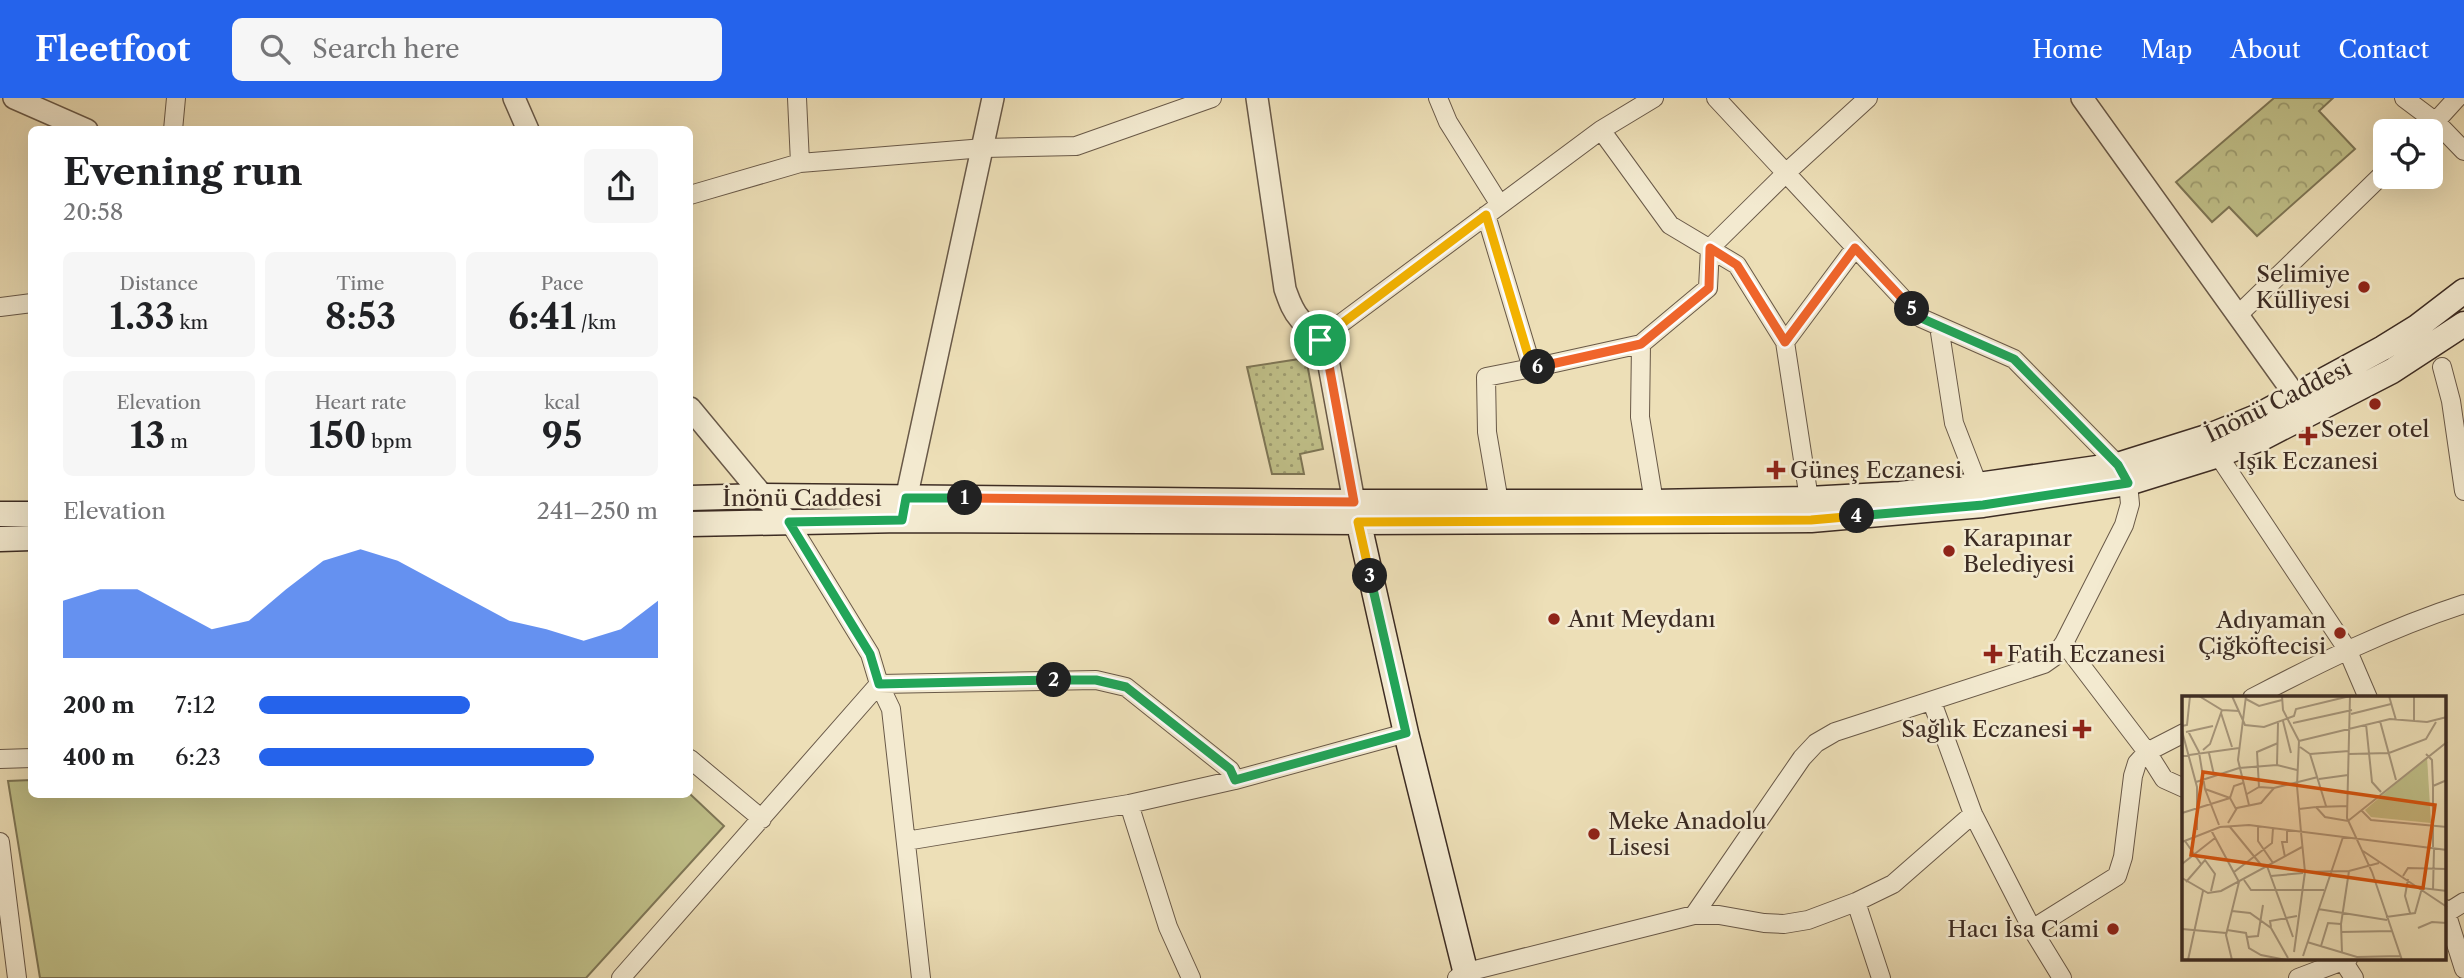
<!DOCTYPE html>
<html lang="en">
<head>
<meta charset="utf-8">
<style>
  :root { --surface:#fff; --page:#f6f6f6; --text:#202124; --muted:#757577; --accent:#2563eb }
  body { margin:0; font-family:"Libre Caslon Text",serif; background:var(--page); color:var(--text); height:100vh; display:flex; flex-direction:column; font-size:26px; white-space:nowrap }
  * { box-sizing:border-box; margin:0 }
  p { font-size:23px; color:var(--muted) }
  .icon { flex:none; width:38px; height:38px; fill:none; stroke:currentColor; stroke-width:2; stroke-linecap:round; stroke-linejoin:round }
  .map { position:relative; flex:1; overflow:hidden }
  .details { position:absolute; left:28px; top:28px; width:665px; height:672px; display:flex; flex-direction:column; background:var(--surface); border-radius:10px; box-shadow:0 7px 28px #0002 }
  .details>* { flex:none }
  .controls { position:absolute; left:2373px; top:21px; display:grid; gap:14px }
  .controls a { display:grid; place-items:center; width:70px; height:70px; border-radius:10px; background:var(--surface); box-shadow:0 7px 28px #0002; font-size:35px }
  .pin { position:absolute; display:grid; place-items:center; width:60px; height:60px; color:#fff; margin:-30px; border:4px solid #fff; border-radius:50%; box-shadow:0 2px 7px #0007 }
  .km { position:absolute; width:35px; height:35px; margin:-18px; border-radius:50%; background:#222; color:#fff; font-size:19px; line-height:35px; text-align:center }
  .round { display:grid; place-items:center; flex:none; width:74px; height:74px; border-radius:10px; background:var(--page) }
  .headline { display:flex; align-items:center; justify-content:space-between; height:119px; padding:0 35px }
  h1 { font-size:38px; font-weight:800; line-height:52px }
  .figures { display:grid; grid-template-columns:repeat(3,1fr); gap:10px; height:119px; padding:7px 35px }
  .figures div { display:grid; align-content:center; border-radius:10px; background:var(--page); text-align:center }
  .figures b { font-size:35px; font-weight:800 }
  .figures small { font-size:19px; font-weight:400 }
  .figures p { font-size:19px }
  .chart { height:196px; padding:14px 35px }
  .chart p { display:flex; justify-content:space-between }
  .chart svg { width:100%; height:126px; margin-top:7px; fill:var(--accent); opacity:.7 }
  ul { padding:0 35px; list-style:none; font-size:23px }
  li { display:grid; grid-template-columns:112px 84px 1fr; align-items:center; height:52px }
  li i { height:18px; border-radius:9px; background:var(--accent) }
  header { display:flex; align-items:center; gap:42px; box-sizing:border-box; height:98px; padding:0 35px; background:var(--accent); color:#fff }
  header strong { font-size:33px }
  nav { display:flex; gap:38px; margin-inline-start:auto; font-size:24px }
  .search { width:490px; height:63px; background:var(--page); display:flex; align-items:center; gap:18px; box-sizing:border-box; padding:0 24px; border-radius:10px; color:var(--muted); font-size:26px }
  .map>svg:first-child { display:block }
</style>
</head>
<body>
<header>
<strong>Fleetfoot</strong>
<div class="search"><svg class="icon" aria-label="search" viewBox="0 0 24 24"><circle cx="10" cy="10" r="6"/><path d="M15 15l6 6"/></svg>Search here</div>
<nav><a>Home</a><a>Map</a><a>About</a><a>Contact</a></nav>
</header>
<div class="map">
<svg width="2464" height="880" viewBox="0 0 2464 880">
  <defs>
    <pattern id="park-crowns" width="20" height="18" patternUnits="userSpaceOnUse" patternTransform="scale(1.75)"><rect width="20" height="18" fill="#c0c089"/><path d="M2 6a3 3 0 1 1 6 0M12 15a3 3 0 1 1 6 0" fill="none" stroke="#9d9c70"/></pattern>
    <pattern id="garden-dots" width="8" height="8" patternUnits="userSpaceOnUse" patternTransform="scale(1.75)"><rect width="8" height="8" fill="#c0c089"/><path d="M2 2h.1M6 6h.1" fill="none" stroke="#9d9c70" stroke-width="1.8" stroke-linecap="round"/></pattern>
  </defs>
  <rect width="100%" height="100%" fill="#eddfb7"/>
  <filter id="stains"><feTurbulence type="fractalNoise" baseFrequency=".00286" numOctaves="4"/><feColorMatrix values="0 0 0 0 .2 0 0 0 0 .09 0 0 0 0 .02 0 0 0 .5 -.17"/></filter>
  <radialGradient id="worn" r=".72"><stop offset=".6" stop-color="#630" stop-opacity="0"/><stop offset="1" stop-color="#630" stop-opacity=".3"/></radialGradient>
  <path fill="url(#park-crowns)" stroke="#7e7656" stroke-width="2" d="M2274,0h59l-14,13 36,38 -98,87 -28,-29 -17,15 -36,-40z"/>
  <path fill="url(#garden-dots)" stroke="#7e7656" stroke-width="2" d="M1306,260l17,91 -23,5 4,20h-32l-25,-107z"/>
  <path fill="#c0c089" stroke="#7e7656" stroke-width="2" d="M31,682l1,14h658l34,32 -138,152h-546l-32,-197z"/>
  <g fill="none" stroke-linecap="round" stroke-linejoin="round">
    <defs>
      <path id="minor" d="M797,0l3,65
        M1438,0l10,24 52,83
        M1716,0l205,220 93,41 104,106
        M2404,0l32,24 28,29
        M173,32l3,-32
        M1601,32l69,95 67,40 48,77 24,157
        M2427,33l30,-33
        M690,97l110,-32 184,-15 92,-2 136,-48
        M1486,117l46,153 -46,9 1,55 12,70
        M0,209l32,-4
        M2239,216l146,-142
        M1939,228l15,97 24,62
        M1320,241l281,-209 53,-32
        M1785,244l70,-94
        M2442,269l9,34 13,90
        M1532,270l109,-24
        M2218,357l129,194 21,49
        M1654,404l-14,-85 1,-73 67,-56 2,-40 77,-76 81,-74
        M789,424l81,132 9,30 12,25 30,269
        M2252,600c69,-36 138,-70 212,-94
        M1932,604l41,112 59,115 30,49
        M2184,635l-37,19 17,27 20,9
        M0,661l32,-1
        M690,661l72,60
        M1129,706l39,123 23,51
        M906,743l223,-37 106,-24
        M0,744l17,136
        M1856,804l25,76
        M2445,811l19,60
        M2445,816l19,-12
        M1694,817h25l45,8 20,1 24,-4 48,-18 37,-18 80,-70
        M2032,831l85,-53 6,-19 10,-81 4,-13 10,-11 -83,-109
        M2343,863l11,17
        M621,880l258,-294 217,-4 30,7 104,83 5,10 171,-47
        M1457,880l10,-6 227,-57 108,-157 14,-15 19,-11 209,-68 10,-7 10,-14 60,-118 6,-21 -2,-21
        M2298,880l50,-19"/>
      <path id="tertiary" d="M14,0l73,32
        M514,0l14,32
        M1257,0l28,191c4,11 7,21 15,30 8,11 19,18 26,30l28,153
        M2082,0l213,297
        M690,310l73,88 26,26
        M903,415l90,-415"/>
      <path id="secondary" d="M690,400l73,-2 591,6h300l155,-3 91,-5 78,-9 140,-20 89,-28 47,-19 129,-70 34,-21 47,-36
        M1355,408l51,227 61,245
        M0,416h32
        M690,426l212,-4 456,2 453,-2 172,-15 145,-22 90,-28 44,-17 130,-67 72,-47
        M0,441l32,-1"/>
    </defs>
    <use href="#minor" stroke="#695948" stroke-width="20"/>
    <use href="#tertiary" stroke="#695948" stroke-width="24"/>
    <use href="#secondary" stroke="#3d2c23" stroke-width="27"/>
    <use href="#minor" stroke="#f3ead0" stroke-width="18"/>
    <use href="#tertiary" stroke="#f3ead0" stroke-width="21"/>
    <use href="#secondary" stroke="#f3ead0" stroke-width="24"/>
  </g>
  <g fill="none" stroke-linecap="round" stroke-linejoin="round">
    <defs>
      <path id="split-1" d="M965,400l389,4 -28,-153 -6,-9"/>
      <path id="split-2" d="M965,400h-59l-4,22 -113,2 81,132 9,30 175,-4"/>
      <path id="split-3" d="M1054,582h42l30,7 104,82 5,11 171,-47 -36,-157"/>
      <path id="split-4" d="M1370,478l-12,-54 453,-2 46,-4"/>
      <path id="split-5" d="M1857,418l126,-11 145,-22 -10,-18 -104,-106 -93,-41 -9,-9"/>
      <path id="split-6" d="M1538,269l103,-23 68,-56 1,-40 27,17 48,77 70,-94 57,61"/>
      <path id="split-7" d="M1320,242l166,-125 46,153 6,-1"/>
    </defs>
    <use href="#split-1" stroke="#fff" stroke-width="14"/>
    <use href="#split-2" stroke="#fff" stroke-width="14"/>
    <use href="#split-3" stroke="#fff" stroke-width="14"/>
    <use href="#split-4" stroke="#fff" stroke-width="14"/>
    <use href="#split-5" stroke="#fff" stroke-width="14"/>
    <use href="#split-6" stroke="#fff" stroke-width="14"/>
    <use href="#split-7" stroke="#fff" stroke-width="14"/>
    <use href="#split-1" stroke="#f0652b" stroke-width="9"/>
    <use href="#split-2" stroke="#22a559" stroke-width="9"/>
    <use href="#split-3" stroke="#22a559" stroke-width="9"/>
    <use href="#split-4" stroke="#f5b400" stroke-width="9"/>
    <use href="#split-5" stroke="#22a559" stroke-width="9"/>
    <use href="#split-6" stroke="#f0652b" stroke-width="9"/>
    <use href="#split-7" stroke="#f5b400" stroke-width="9"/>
  </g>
  <g fill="#8f2418" stroke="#f3ead0" stroke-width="2.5">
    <circle cx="2364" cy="189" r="7"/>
    <circle cx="2375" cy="306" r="7"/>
    <path d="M2304.5 327.5h7v7h7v7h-7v7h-7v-7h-7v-7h7z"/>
    <path d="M1772.5 361.5h7v7h7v7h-7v7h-7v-7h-7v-7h7z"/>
    <circle cx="1949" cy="453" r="7"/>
    <circle cx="1554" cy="521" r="7"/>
    <circle cx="2340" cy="535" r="7"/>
    <path d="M1989.5 545.5h7v7h7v7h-7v7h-7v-7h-7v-7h7z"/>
    <path d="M2078.5 620.5h7v7h7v7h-7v7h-7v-7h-7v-7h7z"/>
    <circle cx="1594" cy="736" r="7"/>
    <circle cx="2113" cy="831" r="7"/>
  </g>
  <g text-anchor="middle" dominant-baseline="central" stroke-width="5" stroke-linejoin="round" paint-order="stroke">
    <g font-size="23" fill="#3d2c23" stroke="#f3ead0" text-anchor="start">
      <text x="2350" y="176" text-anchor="end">Selimiye<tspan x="2350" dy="26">Külliyesi</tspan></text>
      <text x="2375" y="331" text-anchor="middle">Sezer otel</text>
      <text x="2308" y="363" text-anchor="middle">Işık Eczanesi</text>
      <text x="1790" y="372">Güneş Eczanesi</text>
      <text x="1963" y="440">Karapınar<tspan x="1963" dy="26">Belediyesi</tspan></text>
      <text x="1568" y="521">Anıt Meydanı</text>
      <text x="2326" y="522" text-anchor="end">Adıyaman<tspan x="2326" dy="26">Çiğköftecisi</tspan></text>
      <text x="2007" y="556">Fatih Eczanesi</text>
      <text x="2068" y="631" text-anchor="end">Sağlık Eczanesi</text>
      <text x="1608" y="723">Meke Anadolu<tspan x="1608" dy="26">Lisesi</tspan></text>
      <text x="2099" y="831" text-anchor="end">Hacı İsa Cami</text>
    </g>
    <g font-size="23" fill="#3d2c23" stroke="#f3ead0">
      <text transform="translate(2278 303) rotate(-26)">İnönü Caddesi</text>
      <text x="802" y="400">İnönü Caddesi</text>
    </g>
  </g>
  <g transform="translate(2182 598)">
    <rect width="264" height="264" fill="#eddfb7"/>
    <path d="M245,61l4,66 -60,-6 -6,-7z" fill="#c0c089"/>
    <path fill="none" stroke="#a7977c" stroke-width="2" d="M17,0l23,14 17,1M50,0l13,29 19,2 30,-11 2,-7 54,-13M64,0l-8,64 11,45M100,0l1,14 16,31 -2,45 4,46M168,0l-3,122 25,54 30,88M207,0l7,24M232,0v26M64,3l13,7 23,-6M39,17l11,34M169,18l40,-10M101,25l8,32M198,25l16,59M111,27l59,-13M184,28l6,58 9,10M0,30l5,-1 3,-29M0,35l15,56v43M6,35l11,21 6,37 14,36M4,36l27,-6M117,45l91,-22 37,3 20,-5M118,51l10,7 16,52M21,54l7,-6 12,-34M27,57l5,22M128,58l39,-3M167,58l40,-1 37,-14 10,-17M244,58l6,6 1,26M0,60l57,-8M95,69l1,-42M137,83l29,-4M14,86l43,-14 38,-3 20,5M77,91l-2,-35 21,-9M23,93l25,9M65,98l12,-7 15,1M134,111l32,-1M54,113l-6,-11 4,-12 9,-3M117,113l17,-2 9,10 23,4 99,-79M179,114l10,10 76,7M0,117l48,-15M46,127l9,-15 24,-5 13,-15 44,-11M76,130v15l15,22M48,131l32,39M29,134l28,52 -13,53 6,25M3,145l16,23M0,146l38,-15 29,-2 198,25M251,151v-61l14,-6M181,155l84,56M103,161l-3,-15h5v-12M0,168l33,-26M85,170l26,71M52,176l38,-29 1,-15M123,176l44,-1 30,-8M89,180l32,-3M221,180l5,-8 39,1M0,182l26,15 13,-2 81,-44M226,183l-3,17 5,17M62,184l7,10h73M4,186l19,-22 10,14 -4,17M251,194l1,-41M136,213l69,11M50,215l18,2 21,15 17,30M204,221l29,-4 7,-25 25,3M89,231l-1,-6 27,-5M236,232l14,-6 15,1M0,233l44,4M45,234l19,3 3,15 12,7 25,5M159,236l51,-1M65,241l11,-1 5,-31M125,246l50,15 43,-1M139,250l7,-23 13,1M112,256l11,-80 -4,-40M160,257l-1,-29 8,-53M121,260l40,-119M6,264l15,-69"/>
    <path fill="#d7540e" fill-opacity="0.15" stroke="#d7540e" stroke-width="3.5" d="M21,76l232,33 -12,83 -232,-33z"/>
    <rect width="264" height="264" fill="none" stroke="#3d2c23" stroke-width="3.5"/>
  </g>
  <rect width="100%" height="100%" filter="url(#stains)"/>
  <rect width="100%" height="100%" fill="url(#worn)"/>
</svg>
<div class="controls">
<a><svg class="icon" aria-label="locate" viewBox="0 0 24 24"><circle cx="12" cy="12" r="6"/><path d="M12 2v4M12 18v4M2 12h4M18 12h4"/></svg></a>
</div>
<div class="pin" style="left:1320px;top:242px;background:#1e9e55"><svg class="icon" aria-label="arrive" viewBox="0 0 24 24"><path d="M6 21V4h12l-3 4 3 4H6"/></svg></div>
<b class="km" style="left:965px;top:400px">1</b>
<b class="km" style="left:1054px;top:582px">2</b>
<b class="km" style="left:1370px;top:478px">3</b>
<b class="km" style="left:1857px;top:418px">4</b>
<b class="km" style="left:1912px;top:211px">5</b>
<b class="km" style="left:1538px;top:269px">6</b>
<section class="details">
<div class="headline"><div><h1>Evening run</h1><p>20:58</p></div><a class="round"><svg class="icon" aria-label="share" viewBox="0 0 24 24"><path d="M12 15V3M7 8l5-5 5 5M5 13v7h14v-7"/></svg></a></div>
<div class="figures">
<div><p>Distance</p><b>1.33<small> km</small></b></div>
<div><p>Time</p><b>8:53</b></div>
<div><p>Pace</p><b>6:41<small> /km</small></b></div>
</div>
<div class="figures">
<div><p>Elevation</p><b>13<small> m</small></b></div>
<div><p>Heart rate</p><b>150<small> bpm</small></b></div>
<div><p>kcal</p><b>95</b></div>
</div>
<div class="chart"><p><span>Elevation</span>241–250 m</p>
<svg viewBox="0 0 160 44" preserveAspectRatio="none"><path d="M0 44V24L10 20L20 20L30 27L40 34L50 31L60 20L70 10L80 6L90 10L100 17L110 24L120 31L130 34L140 38L150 34L160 24V44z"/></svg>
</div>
<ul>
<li><b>200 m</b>7:12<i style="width:53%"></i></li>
<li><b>400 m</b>6:23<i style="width:84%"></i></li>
</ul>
</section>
</div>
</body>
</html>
